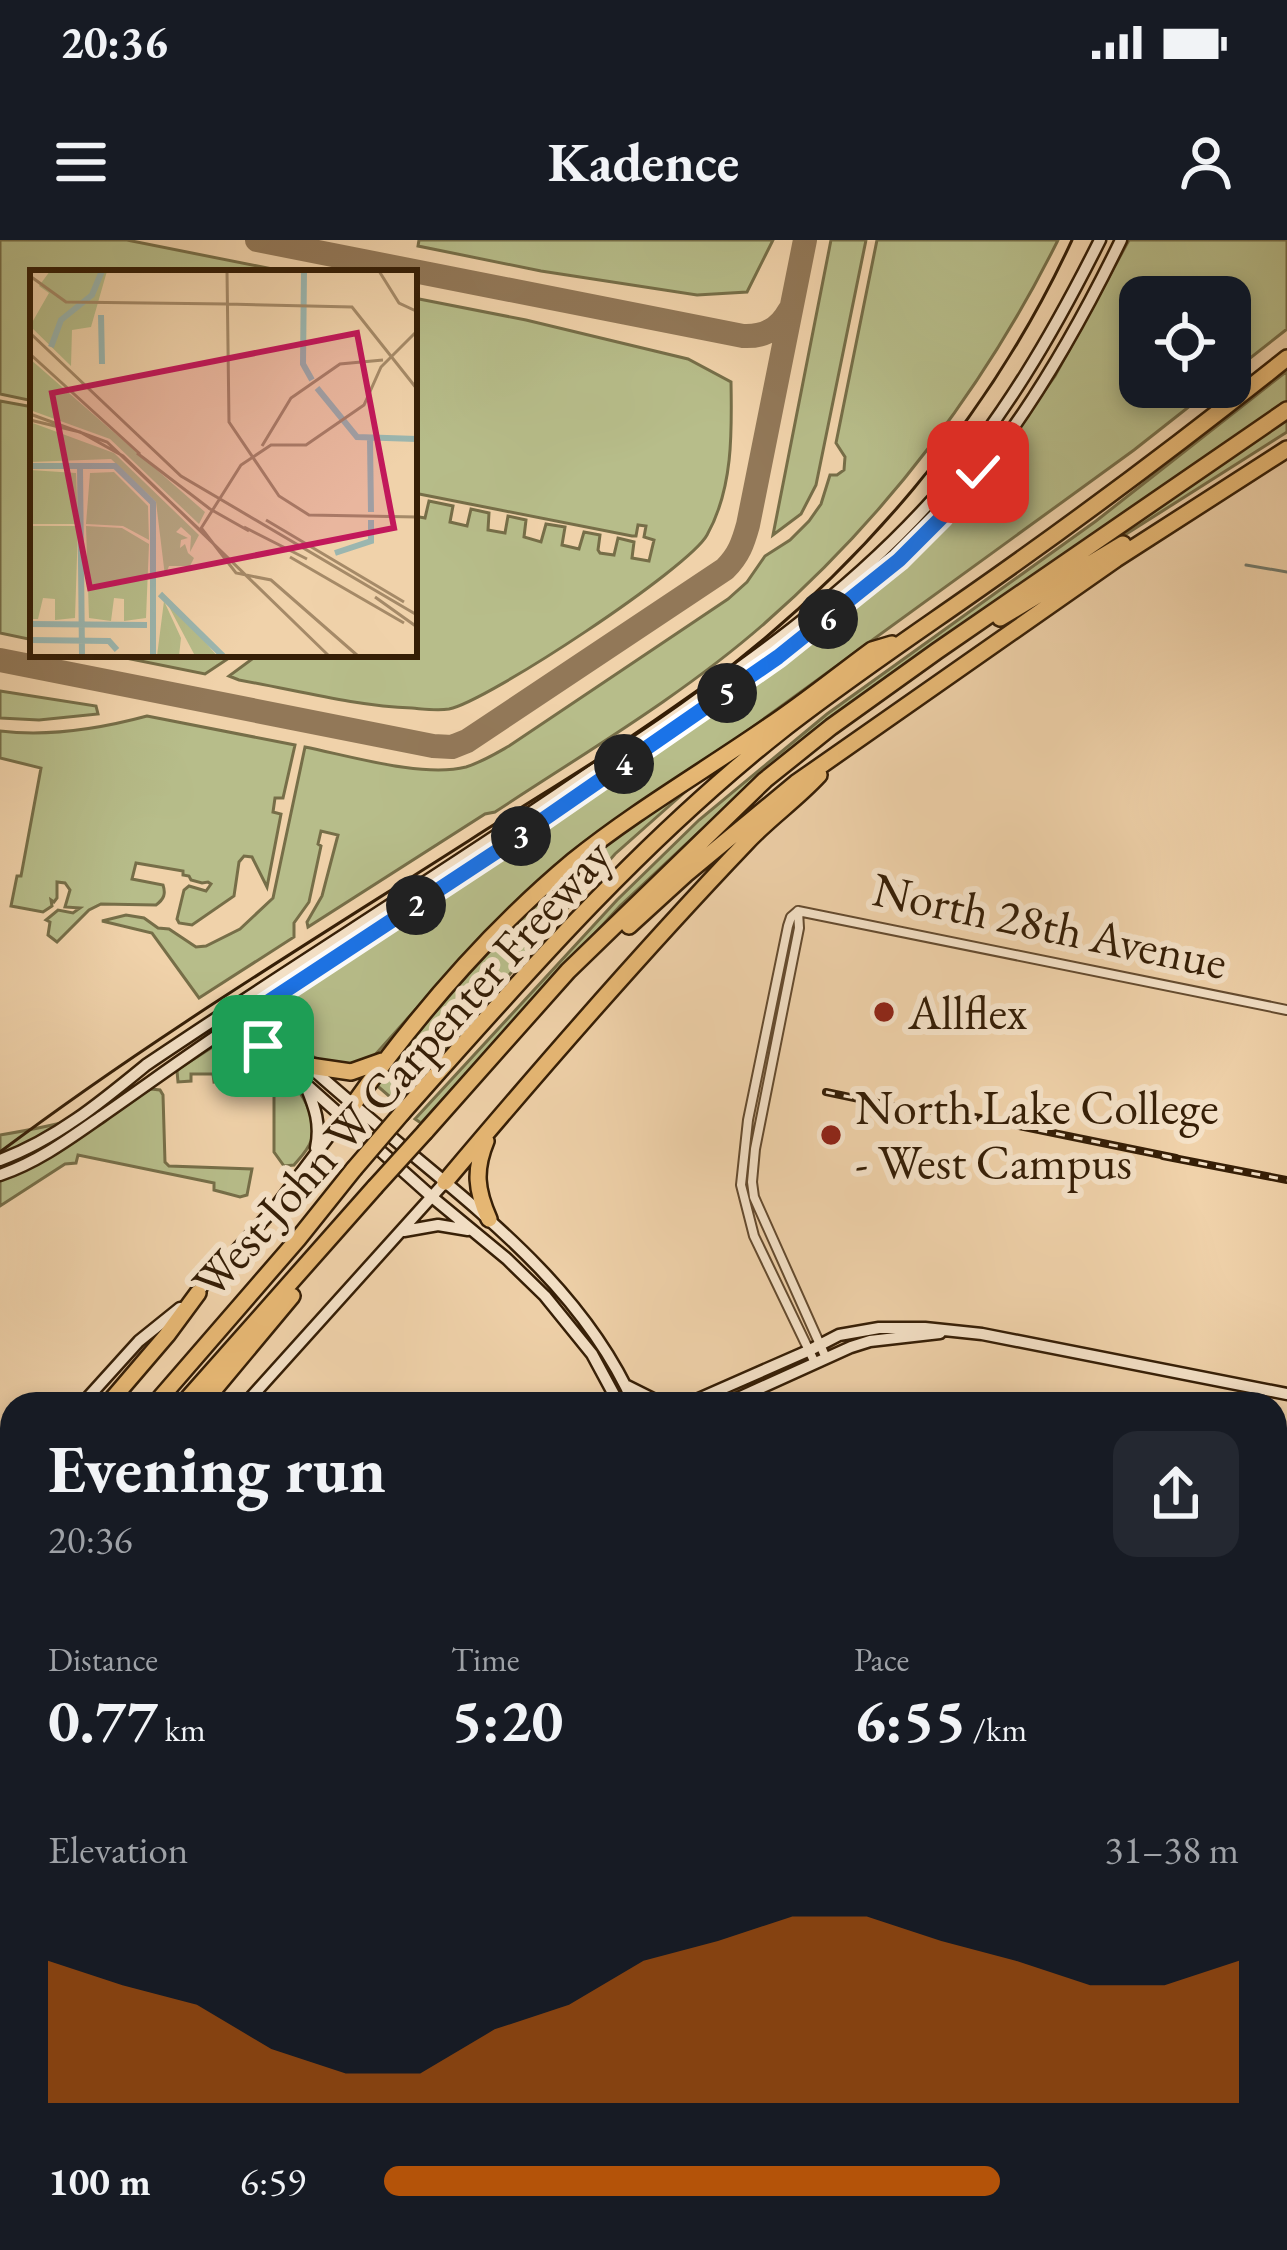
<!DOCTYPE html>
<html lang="en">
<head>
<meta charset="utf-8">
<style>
  :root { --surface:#171b24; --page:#242831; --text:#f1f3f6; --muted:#9ea1a6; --accent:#b45309 }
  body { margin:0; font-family:"EB Garamond",serif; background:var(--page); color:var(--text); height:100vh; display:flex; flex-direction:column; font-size:45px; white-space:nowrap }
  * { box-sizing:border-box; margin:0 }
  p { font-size:39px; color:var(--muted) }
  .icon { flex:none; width:66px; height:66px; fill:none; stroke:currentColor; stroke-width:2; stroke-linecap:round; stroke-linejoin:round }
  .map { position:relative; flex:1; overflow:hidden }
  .sheet { position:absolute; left:0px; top:1152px; width:1287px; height:858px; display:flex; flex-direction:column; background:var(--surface); border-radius:36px 36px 0 0; box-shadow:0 6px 18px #0003 }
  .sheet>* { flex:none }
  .controls { position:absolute; left:1119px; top:36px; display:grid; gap:24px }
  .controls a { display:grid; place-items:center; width:132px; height:132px; border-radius:24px; background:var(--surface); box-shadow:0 6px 18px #0003; font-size:60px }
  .pin { position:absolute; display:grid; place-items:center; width:102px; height:102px; color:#fff; margin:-51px; border-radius:24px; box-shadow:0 6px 18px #0006 }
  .km { position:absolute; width:60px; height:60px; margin:-30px; border-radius:50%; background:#222; color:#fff; font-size:33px; line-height:60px; text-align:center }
  .round { display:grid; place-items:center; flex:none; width:126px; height:126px; border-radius:24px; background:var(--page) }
  .head { display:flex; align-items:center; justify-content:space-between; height:204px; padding:0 48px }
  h1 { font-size:66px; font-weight:700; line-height:90px }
  .figures { display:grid; grid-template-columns:repeat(3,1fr); gap:18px; height:204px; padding:12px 48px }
  .figures div { display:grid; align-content:center }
  .figures b { font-size:60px; font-weight:700 }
  .figures small { font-size:33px; font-weight:400 }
  .figures p { font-size:33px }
  .chart { height:336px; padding:24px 48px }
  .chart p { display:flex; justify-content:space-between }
  .chart svg { width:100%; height:216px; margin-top:12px; fill:var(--accent); opacity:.7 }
  ul { padding:0 48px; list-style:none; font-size:39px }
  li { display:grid; grid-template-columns:192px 144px 1fr; align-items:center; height:90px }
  li i { height:30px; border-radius:15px; background:var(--accent) }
  .status { display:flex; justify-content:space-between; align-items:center; height:84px; padding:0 60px; background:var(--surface); direction:ltr }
  .status svg { height:33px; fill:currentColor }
  header { display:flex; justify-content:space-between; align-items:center; height:156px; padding:0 48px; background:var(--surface); font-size:54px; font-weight:700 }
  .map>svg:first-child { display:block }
</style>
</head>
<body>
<div class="status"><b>20:36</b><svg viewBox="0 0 49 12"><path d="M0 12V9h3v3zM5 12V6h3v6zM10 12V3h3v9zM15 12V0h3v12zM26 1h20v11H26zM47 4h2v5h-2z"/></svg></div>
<header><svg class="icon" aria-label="menu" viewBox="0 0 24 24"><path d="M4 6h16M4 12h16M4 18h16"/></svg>Kadence<svg class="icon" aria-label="person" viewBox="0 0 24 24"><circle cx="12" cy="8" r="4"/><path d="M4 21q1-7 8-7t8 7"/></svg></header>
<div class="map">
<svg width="1287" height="2010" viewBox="0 0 1287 2010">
  <rect width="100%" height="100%" fill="#f0d2aa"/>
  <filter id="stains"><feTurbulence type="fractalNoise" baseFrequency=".00167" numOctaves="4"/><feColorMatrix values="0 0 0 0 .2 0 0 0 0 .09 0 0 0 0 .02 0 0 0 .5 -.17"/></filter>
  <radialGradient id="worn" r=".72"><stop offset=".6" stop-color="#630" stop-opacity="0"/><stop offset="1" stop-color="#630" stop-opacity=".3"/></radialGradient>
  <path fill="#b7bd8a" stroke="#766e48" stroke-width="3" d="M0,0h127l165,33h-259v128l-33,-7z
    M419,0h354l-26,52 -50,3 -156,-24 -123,-25z
    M831,0h35l-50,245 -15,29 -28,21z
    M877,0h181c-72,145 -171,276 -293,383 -82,72 -179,129 -270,189l-10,2 -177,113 -1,-5 15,-26 16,-61 -17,-4 -3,13 3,2 -12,56 -15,21v14l-95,61 -47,-65 -50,-12 24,-6 18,3 14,10 11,1 27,18 10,-1 34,-17 33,-31 32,-151c45,9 118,31 161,20 16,-5 29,-13 43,-21l219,-147 19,-17 18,-26 25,-16 19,-19 12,-17 9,-29h7l7,-5 1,-13 -9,-14z
    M1129,0h158v89l-57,45v-77h-90v90h74l-80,63 -424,308 -127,86 -108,99 -101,113c-15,6 -29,11 -46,7 -16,-3 -64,-38 -52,-57 4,-8 16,-12 23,-17 10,-7 20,-15 32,-21 20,-10 39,-18 54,-36 179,-121 367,-234 527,-379l3,1 65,-72 75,-106z
    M414,58l112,22 162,39 43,23c1,50 2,107 -24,153 -18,33 -219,166 -258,174 -12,2 -25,0 -37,-1 -58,-2 -116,-18 -173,-28l-10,-4 30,-22h155v-138l11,2 4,-17 24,5 -3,16 17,4 4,-17 18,4 -1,17 17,3 3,-17 18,4 -2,17 17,5 5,-18 19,3 -3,18 17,4 5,-17 16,3 -2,15 2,3 14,2 4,-17 16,4 -2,16 17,3 5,-21 -10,-3 2,-11 -8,-1 -2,11h-4l-218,-43z
    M1287,131v34l-490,344 -97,82 -80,75 -199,217 -6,-4 202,-219 82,-80 128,-106 269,-193z
    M0,161l33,6v233l-33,-7z
    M1287,178v14l-227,144 46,-35z
    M106,414h129l-30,20z
    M0,451l96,15 2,8 -59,6 -39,-2z
    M147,476l148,29 -12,53h-8l-2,14 8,2 -14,73 -15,-30 -8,-1 -5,6 -5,34 -42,29 -13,-2 -2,-4 7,-29 5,-4 17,5 5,-7 -3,-2 -6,1 -11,-3 -2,-4 -6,-1v-4l-47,-8 -4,16 31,6c3,9 1,14 -7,20l-55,-1 -12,6 -32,32 -9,-7 2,-13 -4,-2 12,-10 15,3 7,-5 -15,-1 5,-17 -5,-7 -8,-1v16l-3,4 -3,-2 1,6 -9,6 -32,-6 6,-30h4l20,-108 -41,-10v-27c50,6 99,-2 147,-15z
    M694,544l-79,70 -218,249 -23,-20c63,-80 132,-165 213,-228 33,-26 72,-48 107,-71z
    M231,795l16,9 -2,8 -24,29 -7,1 -1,-8h-22v7l-13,1 -1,-11 3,-3z
    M259,823c29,5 61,46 52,78 -3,9 -11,17 -17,24l-10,1 -10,-14v-59l-19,-22z
    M151,849l9,1 3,5 2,67 4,4 83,3 -5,26 -7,2 -26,-7v-7l-136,-28 -2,8 -11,1 -65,42v-71c54,-9 102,-19 151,-46z
    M0,1511l12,8v175l-12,-5z
    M511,1998h74l-2,12h-74z"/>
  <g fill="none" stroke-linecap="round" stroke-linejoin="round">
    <path stroke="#72796b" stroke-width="3" d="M1246,325l41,7
      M1275,1658l12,2
      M0,1869l12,-3
      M590,2010l2,-12"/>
    <path stroke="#927858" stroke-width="24" d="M257,0l486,96c21,1 36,-7 46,-25
      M0,420l433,86 19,1 15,-6 258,-172c14,-14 18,-26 23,-44l57,-285"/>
    <defs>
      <path id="street" d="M798,671l489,99
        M798,671l-7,6 -3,9 -40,194 -7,65 13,51 61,127
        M798,671l1,17 -44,221 -3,33 2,15 72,161
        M1275,1487l12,3
        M751,2010l2,-12"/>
      <path id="secondary" d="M249,771c49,47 101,91 153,135 89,74 184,149 232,258
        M233,779l199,178 75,62 38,37 47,58 27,50
        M306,846c9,22 15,38 10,62
        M0,920c55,-20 101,-58 146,-95 163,-110 331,-213 492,-326 105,-72 209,-144 295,-240 69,-77 121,-167 167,-259
        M0,935c38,-13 69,-36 102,-59 52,-36 103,-74 157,-108 135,-88 268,-177 400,-268 97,-68 197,-133 279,-219 76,-80 135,-182 183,-281
        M404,991l34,-6 30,5
        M194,1056l80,-87 73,-97
        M627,1146l28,14 34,2
        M82,1164l57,-63 41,-33
        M245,1164l200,-222
        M687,1164l123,-54 29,-15 40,-7h46l57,6 305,60
        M725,1164l126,-57 19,-6 70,-8
        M0,1257l12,-13
        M841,1998l11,12
        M79,2010l2,-12
        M96,2010l3,-12
        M1085,2010l8,-12"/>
      <path id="highway" d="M1000,378l123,-74
        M629,686l57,-52 110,-91 320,-224 171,-110
        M310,826l41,6 31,-11
        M353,865c64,-90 135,-173 220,-244 62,-50 131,-90 196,-135 36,-24 69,-51 103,-76l20,-6
        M402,873c119,-134 237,-270 379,-382 69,-54 143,-103 215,-154 99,-70 196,-143 291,-219
        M425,892l143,-161 197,-191 66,-53 106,-76 350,-241
        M486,901c-12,29 -10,49 3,78
        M445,942c97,-115 196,-229 300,-338 23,-25 51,-44 74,-69
        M108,1164l59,-69 31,-42
        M155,1164l143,-165 56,-70
        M183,1164l192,-217
        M202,1164l90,-108
        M0,1312l12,-15
        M0,1339l12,-13
        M0,1372l12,-14
        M0,1396l12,-14
        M0,1460l12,-20"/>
    </defs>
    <use href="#street" stroke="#644b2f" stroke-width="12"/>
    <use href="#secondary" stroke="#351e06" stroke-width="15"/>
    <use href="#highway" stroke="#351e06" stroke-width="20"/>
    <use href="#street" stroke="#f5e2c8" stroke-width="8"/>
    <use href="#secondary" stroke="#f5e2c8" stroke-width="10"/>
    <use href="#highway" stroke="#e8b975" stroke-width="15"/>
    <path stroke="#351e06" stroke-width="3" d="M0,912c150,-113 312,-211 470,-312 76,-49 155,-95 228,-149 158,-116 292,-273 374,-451"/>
    <defs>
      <path id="rail" d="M826,852l76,16 58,6 216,44
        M1163,916l124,24
        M1275,1328l12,2"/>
    </defs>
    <use href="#rail" stroke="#351e06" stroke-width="8"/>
    <use href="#rail" stroke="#f5e2c8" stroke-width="3" stroke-dasharray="9" stroke-linecap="butt"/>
    <defs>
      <path id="highway-bridge" d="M354,929l48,-56
        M375,947l50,-55"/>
    </defs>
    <use href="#highway-bridge" stroke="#351e06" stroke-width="20" stroke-linecap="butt"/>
    <use href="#highway-bridge" stroke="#e8b975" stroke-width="15"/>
  </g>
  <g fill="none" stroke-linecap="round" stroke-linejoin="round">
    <defs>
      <path id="route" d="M263,806l-27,-23 266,-175 276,-191 121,-97 43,-43 36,-45"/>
    </defs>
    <use href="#route" stroke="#fff" stroke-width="24"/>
    <use href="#route" stroke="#1a73e8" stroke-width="15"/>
  </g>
  <g fill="#8f2418" stroke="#f5e2c8" stroke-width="4.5">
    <circle cx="884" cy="772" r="12"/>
    <circle cx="831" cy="895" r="12"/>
  </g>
  <g text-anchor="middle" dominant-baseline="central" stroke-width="12" stroke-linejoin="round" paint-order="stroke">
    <g font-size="48" fill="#351e06" stroke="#f5e2c8">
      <text transform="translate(1050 685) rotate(12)">North 28th Avenue</text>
      <text transform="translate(401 828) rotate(-48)">West John W Carpenter Freeway</text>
    </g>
    <g font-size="48" fill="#351e06" stroke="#f5e2c8" text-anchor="start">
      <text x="908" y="772">Allflex</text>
      <text x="855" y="867">North Lake College<tspan x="855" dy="55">- West Campus</tspan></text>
    </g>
  </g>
  <g transform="translate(30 30)">
    <rect width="387" height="387" fill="#f0d2aa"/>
    <path d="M20,1h57l-16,56 -19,3 -1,36 -41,-40 19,-33 -10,-7zM0,89l175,153 -6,12 -89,-85 -80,-29zM0,152l84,31 85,82 -9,17 1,-16 -10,-9 -5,5 12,6 -7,2 -1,8 5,-4 3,9 6,5 -4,8h-21l-4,10 -9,-74 -45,-43 -81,3zM0,200l46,3 2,51h-48zM84,202l34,34 1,34 -26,-14 -37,-2 4,-51zM0,256h48l-3,92 -20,2v-21l-12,-1 -5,21h-8zM56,256l36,2 27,16 -3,74 -22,3v-22l-10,-1 -3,23 -22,-3zM134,331l17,37 -2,18h-22zM137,333l18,15 32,38 -23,-2z" fill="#b7bd8a"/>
    <path fill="none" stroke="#9bb6af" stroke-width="6" d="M274,1l-1,93 9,16M71,45l1,49M21,77l10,-27 31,-25 10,-24M287,118l40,49 60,2M340,170l1,72M0,196h85l38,37v153M50,197l2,189M305,283l36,-12v-21M130,324l63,62M0,354l117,1M0,370l79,1 8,9"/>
    <path fill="none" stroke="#a58a68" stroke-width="3" d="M197,1l2,151 50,74 30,19 108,2M349,1l20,32 17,8M0,6l36,26 161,2M197,34l125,3 65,82M0,63l151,143 236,139M0,84l110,100M0,144l77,28 93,88 41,-65 30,-20h35l58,-40 17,-38 36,-36M0,150l50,12 43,24 206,200M232,176l29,-48 49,-34 43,-4M107,183l73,56M180,239l39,22M236,250l138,82M214,257l63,32M172,259l34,44 35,7 87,76M260,287l114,66M345,327l42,30"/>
    <path fill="#c2185b" fill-opacity="0.15" stroke="#c2185b" stroke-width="6" d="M327,63l37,195 -304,60 -38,-195z"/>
    <rect width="387" height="387" fill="none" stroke="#351e06" stroke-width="6"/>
  </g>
  <rect width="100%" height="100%" filter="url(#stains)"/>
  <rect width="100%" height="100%" fill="url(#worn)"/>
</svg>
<div class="controls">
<a><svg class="icon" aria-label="locate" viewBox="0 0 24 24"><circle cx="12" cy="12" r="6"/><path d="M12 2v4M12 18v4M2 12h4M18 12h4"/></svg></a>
</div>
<div class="pin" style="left:263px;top:806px;background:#1e9e55"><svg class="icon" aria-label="arrive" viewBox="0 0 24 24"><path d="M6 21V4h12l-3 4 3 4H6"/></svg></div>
<div class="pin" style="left:978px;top:232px;background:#d93025"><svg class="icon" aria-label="check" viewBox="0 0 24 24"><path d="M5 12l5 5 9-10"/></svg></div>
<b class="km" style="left:416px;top:665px">2</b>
<b class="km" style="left:521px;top:596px">3</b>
<b class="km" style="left:624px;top:524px">4</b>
<b class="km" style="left:727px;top:453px">5</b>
<b class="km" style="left:828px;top:379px">6</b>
<section class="sheet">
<div class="head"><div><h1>Evening run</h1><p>20:36</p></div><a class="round"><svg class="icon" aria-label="share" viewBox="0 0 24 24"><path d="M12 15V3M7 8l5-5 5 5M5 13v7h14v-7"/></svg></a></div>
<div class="figures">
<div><p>Distance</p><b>0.77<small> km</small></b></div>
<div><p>Time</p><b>5:20</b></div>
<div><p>Pace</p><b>6:55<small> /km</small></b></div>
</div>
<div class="chart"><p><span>Elevation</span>31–38 m</p>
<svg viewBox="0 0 160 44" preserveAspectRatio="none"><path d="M0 44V15L10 20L20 24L30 33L40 38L50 38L60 29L70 24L80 15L90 11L100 6L110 6L120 11L130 15L140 20L150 20L160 15V44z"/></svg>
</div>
<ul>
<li><b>100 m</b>6:59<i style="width:72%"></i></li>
</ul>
</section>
</div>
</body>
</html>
